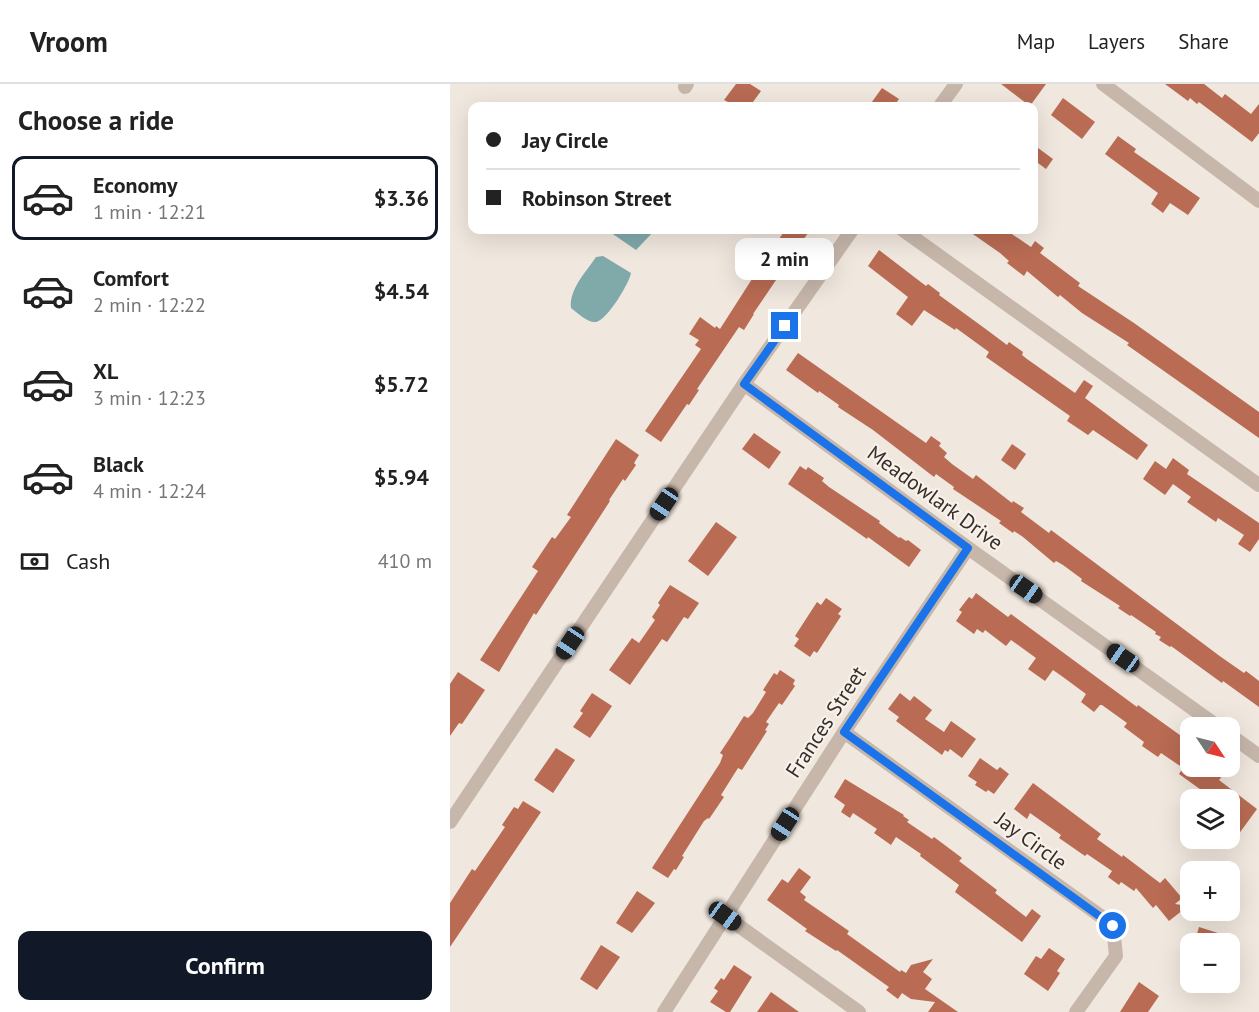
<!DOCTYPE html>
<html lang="en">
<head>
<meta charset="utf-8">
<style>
  body { margin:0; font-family:"PT Sans",sans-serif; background:#f6f6f6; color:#222; height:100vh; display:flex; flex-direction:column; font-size:22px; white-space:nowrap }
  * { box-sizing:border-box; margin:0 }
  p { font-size:20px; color:#767676 }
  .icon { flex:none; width:33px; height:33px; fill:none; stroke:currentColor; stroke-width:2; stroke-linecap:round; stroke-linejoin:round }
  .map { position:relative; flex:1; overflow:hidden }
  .sheet { display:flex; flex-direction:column; background:#fff; width:450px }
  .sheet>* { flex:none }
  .hud { position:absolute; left:18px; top:18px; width:570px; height:132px; border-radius:12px; box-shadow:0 6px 24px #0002; display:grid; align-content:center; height:132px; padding:0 18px; background:#fff }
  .needle { width:39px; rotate:125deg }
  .buttons { position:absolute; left:730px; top:633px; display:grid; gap:12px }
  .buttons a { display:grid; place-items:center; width:60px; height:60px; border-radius:12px; background:#fff; box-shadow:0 6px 24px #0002; font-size:30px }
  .end { position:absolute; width:27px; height:27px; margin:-14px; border:8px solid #1a73e8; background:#fff; box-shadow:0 0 0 3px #fff }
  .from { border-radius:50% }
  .bubble { position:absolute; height:42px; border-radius:12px; background:#fff; box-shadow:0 6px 24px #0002; font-size:20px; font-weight:700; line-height:42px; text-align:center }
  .car { position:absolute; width:18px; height:36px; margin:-18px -9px; border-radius:8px; box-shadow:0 0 4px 2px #0007; background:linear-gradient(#222 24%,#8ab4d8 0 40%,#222 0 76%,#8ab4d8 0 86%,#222 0) }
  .hud b { display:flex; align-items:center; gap:21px; height:57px; font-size:22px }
  .hud b+b { border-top:2px solid #e0e0e0 }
  .hud i { width:15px; height:15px; background:#222 }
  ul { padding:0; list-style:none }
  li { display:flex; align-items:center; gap:18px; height:84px; margin:0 12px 9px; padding:0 6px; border:3px solid transparent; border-radius:12px }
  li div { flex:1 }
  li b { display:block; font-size:22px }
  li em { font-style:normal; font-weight:700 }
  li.selected { border-color:#111827 }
  li>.icon { width:54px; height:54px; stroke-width:1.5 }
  h2 { padding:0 18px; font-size:27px; line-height:72px }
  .pay { display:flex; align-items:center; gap:15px; height:66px; padding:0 18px; font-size:22px }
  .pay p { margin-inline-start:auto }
  .action { display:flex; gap:12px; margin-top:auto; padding:12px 18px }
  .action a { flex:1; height:69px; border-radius:12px; background:#111827; color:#fff; font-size:24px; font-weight:700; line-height:69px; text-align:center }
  header { display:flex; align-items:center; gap:36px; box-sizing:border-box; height:84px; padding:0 30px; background:#fff; border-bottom:2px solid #e0e0e0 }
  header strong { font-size:28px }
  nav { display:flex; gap:33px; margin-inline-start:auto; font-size:21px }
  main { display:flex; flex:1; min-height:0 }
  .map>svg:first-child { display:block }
  .water { fill:#80a9aa }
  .building { fill:#b96b53 }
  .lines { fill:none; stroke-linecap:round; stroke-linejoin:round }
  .street { stroke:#c7b7ab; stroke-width:14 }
  .route { stroke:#1a73e8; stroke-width:8 }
  .labels { text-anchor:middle; stroke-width:4.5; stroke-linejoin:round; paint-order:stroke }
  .street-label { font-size:21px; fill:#352d2a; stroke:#f8f1ea }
</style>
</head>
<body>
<header>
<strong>Vroom</strong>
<nav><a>Map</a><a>Layers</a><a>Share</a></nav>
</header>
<main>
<section class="sheet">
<h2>Choose a ride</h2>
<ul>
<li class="selected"><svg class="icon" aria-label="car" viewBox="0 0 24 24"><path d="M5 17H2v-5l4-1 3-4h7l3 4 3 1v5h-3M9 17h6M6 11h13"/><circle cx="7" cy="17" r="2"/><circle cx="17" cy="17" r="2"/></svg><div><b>Economy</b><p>1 min · 12:21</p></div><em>$3.36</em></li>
<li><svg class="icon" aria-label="car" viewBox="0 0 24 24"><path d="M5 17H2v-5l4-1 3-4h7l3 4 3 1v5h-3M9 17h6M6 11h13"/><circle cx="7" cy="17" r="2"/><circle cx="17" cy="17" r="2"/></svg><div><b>Comfort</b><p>2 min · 12:22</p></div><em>$4.54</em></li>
<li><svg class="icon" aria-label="car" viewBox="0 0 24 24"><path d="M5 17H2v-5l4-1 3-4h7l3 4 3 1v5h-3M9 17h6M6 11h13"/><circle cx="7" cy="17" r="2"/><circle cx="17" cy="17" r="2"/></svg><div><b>XL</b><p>3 min · 12:23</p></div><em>$5.72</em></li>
<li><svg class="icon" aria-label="car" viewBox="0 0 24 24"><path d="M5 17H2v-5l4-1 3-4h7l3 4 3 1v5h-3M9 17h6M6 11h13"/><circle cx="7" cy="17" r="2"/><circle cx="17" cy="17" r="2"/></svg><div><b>Black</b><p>4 min · 12:24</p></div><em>$5.94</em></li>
</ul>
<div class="pay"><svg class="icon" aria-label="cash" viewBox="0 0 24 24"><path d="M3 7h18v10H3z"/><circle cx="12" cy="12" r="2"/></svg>Cash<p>410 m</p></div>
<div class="action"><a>Confirm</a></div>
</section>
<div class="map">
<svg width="809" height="928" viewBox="0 0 809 928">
  <rect width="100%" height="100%" fill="#f0e7de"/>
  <g class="water">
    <path d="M157,146h48l-19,20z"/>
    <path d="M153,172l28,17c-2,11 -24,47 -35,49 -9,1 -18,-9 -25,-14 -2,-19 15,-36 25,-51z"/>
  </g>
  <g class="building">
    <path d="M286,0h14l11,7 -11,15h-26l4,-4 -4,-2z"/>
    <path d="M551,0h45l-16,22z"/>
    <path d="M715,0h39l18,14 3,-4 26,20 8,-10v29l-7,9 -53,-40 -2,2 -7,-6 -2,3z"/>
    <path d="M432,4l17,11 -5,7h-25z"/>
    <path d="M613,14l32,24 -13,17 -31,-24z"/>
    <path d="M668,52l18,13 -2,3 66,46 -12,17 -18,-12 -7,10 -12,-9 7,-11 -53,-39z"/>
    <path d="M584,61l19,14 -7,10 -12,-9z"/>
    <path d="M335,146h25l-57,84h1l-10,16 -5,-3 -42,62 2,1 -10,15 -2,-1 -26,38 -16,-11 56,-82 -6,-4 4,-5 -10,-6 11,-17 15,11 1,-2 4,3 32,-50 -5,-3 9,-15 6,4z"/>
    <path d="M517,146h39l25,17 4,-6 9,7 -4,5 40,30 -2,3 56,37 125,89v26l-132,-93 2,-2 -47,-30 -22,-18 -2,2 -31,-26 -3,5 -17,-13 2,-2 -9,-8z"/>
    <path d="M429,166l47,36 2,-2 12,9 -1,2 48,35 20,15 2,-3 14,10 -1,3 5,4 48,34 9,-13 9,6 -8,12 63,47 -11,15 -44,-30 -5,5 -21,-14 3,-5 -84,-59 3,-5 -33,-24 -1,2 -31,-20 -12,16 -16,-12 12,-17 -40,-31z"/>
    <path d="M348,269l128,90 5,-7 10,7 -2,3 8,7 -3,4 8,7 21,15 3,-4 36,28 1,-2 11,7 -3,4 28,21 2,-3 170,127 23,16 2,-2 13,10v26l-36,-26 -1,2 -51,-37 -1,1 -11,-7 2,-3 -6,-3 1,-2 -25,-17 -1,1 -12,-8 2,-2 -39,-25 1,-2 -19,-14 -7,-4 -2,2 -31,-26 -9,-6 -1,2 -14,-10 2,-2 -48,-32 1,-2 -18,-13 -2,3 -61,-47 -35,-23 1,-2 -20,-14 -1,2 -32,-23z"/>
    <path d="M304,349l27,19 -12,17 -27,-20z"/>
    <path d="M166,355l23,16 -5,8 2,2 -11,16 -2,-2 -14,21 1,1 -74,114 -2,-2 -35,59 -19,-12 58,-89 -6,-4 20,-30 3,2 16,-22 -4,-2z"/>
    <path d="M562,360l14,10 -11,16 -14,-10z"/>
    <path d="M723,374l16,12 -2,4 72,49v16l-9,13 -12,-8 6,-9 -26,-17 -2,4 -29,-20 4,-5 -18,-13 -8,11 -22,-16 12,-18 11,8z"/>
    <path d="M350,382l6,4 2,-3 16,11 -2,3 7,6 51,34 -1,2 20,15 1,-1 6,4 2,-1 13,10 -12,17 -41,-30 -1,2 -79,-55z"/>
    <path d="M266,438l21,15 -29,39 -20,-15z"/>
    <path d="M220,501l29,18 -11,16 -4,-2 -17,25 -5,-3 -32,46 -21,-15 23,-32 7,5 16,-23 -3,-3 8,-12 -2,-2z"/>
    <path d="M526,509l32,24 3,-3 126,93 1,-2 53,38v23h20l12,9 -4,5 38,29 -19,26 -8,-6v-29h-15l-36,-26 4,-6 -22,-15 -3,4 -16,-11 2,-4 -20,-15 3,-4 -25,-18h-2l-6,7 -13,-10 5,-8 -23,-17 -10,-7 -8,11 -17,-12 8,-11 -25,-18 -5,6 -21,-16 -2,3 -6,-4 -3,5 -18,-13 6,-9 -3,-2 10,-13 3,2z"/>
    <path d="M376,514l16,11 -4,5 3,2 -24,37 -3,-2 -4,6 -16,-11 5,-7 -4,-3 22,-34 4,3z"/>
    <path d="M330,586l15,10 -2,4 2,2 -13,19 -3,-2 -13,19 3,2 -4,6 2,1 -25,39 -4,-2 -17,27 3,2 -15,22 -1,-1 -4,3 -22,35 2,1 -8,13 -2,-1 -6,9 -16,-10 68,-105 3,-8 -3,-2 10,-15 14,-22 4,2 5,-5 13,-21 -3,-2 11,-17 3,2z"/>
    <path d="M8,588l27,18 -23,34 -3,-1 -9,13v-52z"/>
    <path d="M142,609l20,13 -22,32 -17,-11 10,-14 -3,-2z"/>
    <path d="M450,609l10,8 4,-5 18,14 -7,9 19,13 7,-11 25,18 -14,19 -12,-9 -2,3 -3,-2 -3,5 -46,-34 3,-4 -11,-8z"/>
    <path d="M106,664l19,12 -22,33 -19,-13z"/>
    <path d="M530,674l17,12 3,-3 9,7 -15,20 -6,-4 -2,2 -11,-7 2,-3 -9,-6z"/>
    <path d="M395,695l59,36 -1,1 6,4 -2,2 25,17 2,-2 28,21 -3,3 38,29 -2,3 31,24 6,-8 9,7 -19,26 -67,-50 4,-7 -39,-29 1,-2 -25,-17 -5,8 -17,-12 3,-4 -24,-16 -3,5 -9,-6 4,-7 -11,-8z"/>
    <path d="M583,699l68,51 -4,5 25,18 1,-2 37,28 5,-5 17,20 -7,6 13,2 -19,15 -13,-16 -3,3 -17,-20 -2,3 -13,-9 -2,3 -11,-8 4,-6 -25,-17 -2,2 -26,-18 2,-3 -31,-22 -3,6 -13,-10z"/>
    <path d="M73,717l18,11 -91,135v-44l22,-34 3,2 30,-44 -3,-2 12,-18 4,2z"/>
    <path d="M349,784l12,9 -11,15 6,5 -2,3 45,31 -2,3 53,38 1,-2 5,3 5,-8 22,-6 -10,13 9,7 -7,10 33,23h-30l7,-10 -24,-3 -9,-6 -4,6 -12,-9 3,-3 -52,-37 -1,1 -31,-20 2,-2 -40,-29 15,-21 6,4z"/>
    <path d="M187,807l18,12 -23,30 -16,-10z"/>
    <path d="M749,843l19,6 -3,11h-21z"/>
    <path d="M151,861l19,12 -23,33 -17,-11z"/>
    <path d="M599,864l16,11 -8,12 3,2 -12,18 -24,-17 12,-18 5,3z"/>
    <path d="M284,881l18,12 -22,35h-4l-16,-10 8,-11 -4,-3 7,-10 3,2z"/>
    <path d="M689,898l20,14 -11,16h-28z"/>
    <path d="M321,908l28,20h-42z"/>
  </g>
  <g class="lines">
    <g class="street">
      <path d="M653,0l156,117"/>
      <path d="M235,3l2,-3"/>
      <path d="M490,22l16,-22"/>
      <path d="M453,146l356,255"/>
      <path d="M294,300l224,164 252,180"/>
      <path d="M394,648l269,193 3,31 -40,56"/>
      <path d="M780,651l29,21"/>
      <path d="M0,738l294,-438 108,-154"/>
      <path d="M275,832l134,96"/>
      <path d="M214,928l180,-280 124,-184"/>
    </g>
  </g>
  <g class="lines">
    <path class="route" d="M335,242l-41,58 224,164 -124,184 269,194"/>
  </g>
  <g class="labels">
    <g class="street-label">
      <text transform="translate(485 414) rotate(36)" y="7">Meadowlark Drive</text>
      <text transform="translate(376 638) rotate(-57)" y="7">Frances Street</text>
      <text transform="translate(581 757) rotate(36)" y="7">Jay Circle</text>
    </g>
  </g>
</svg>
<div class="buttons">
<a><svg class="needle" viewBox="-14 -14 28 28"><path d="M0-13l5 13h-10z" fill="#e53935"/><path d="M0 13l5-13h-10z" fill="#767676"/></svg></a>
<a><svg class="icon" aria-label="layers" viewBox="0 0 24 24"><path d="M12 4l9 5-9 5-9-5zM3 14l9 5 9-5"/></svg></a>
<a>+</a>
<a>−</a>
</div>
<i class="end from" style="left:663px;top:842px"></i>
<i class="end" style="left:335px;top:242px"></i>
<div class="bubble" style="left:285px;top:154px;width:99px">2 min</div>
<i class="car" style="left:214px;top:420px;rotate:214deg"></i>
<i class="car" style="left:576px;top:505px;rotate:125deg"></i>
<i class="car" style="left:120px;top:559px;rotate:214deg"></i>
<i class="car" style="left:673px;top:574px;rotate:305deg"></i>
<i class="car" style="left:335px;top:740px;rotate:213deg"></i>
<i class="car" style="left:275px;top:832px;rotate:126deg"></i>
<div class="hud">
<b><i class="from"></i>Jay Circle</b>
<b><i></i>Robinson Street</b>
</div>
</div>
</main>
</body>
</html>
